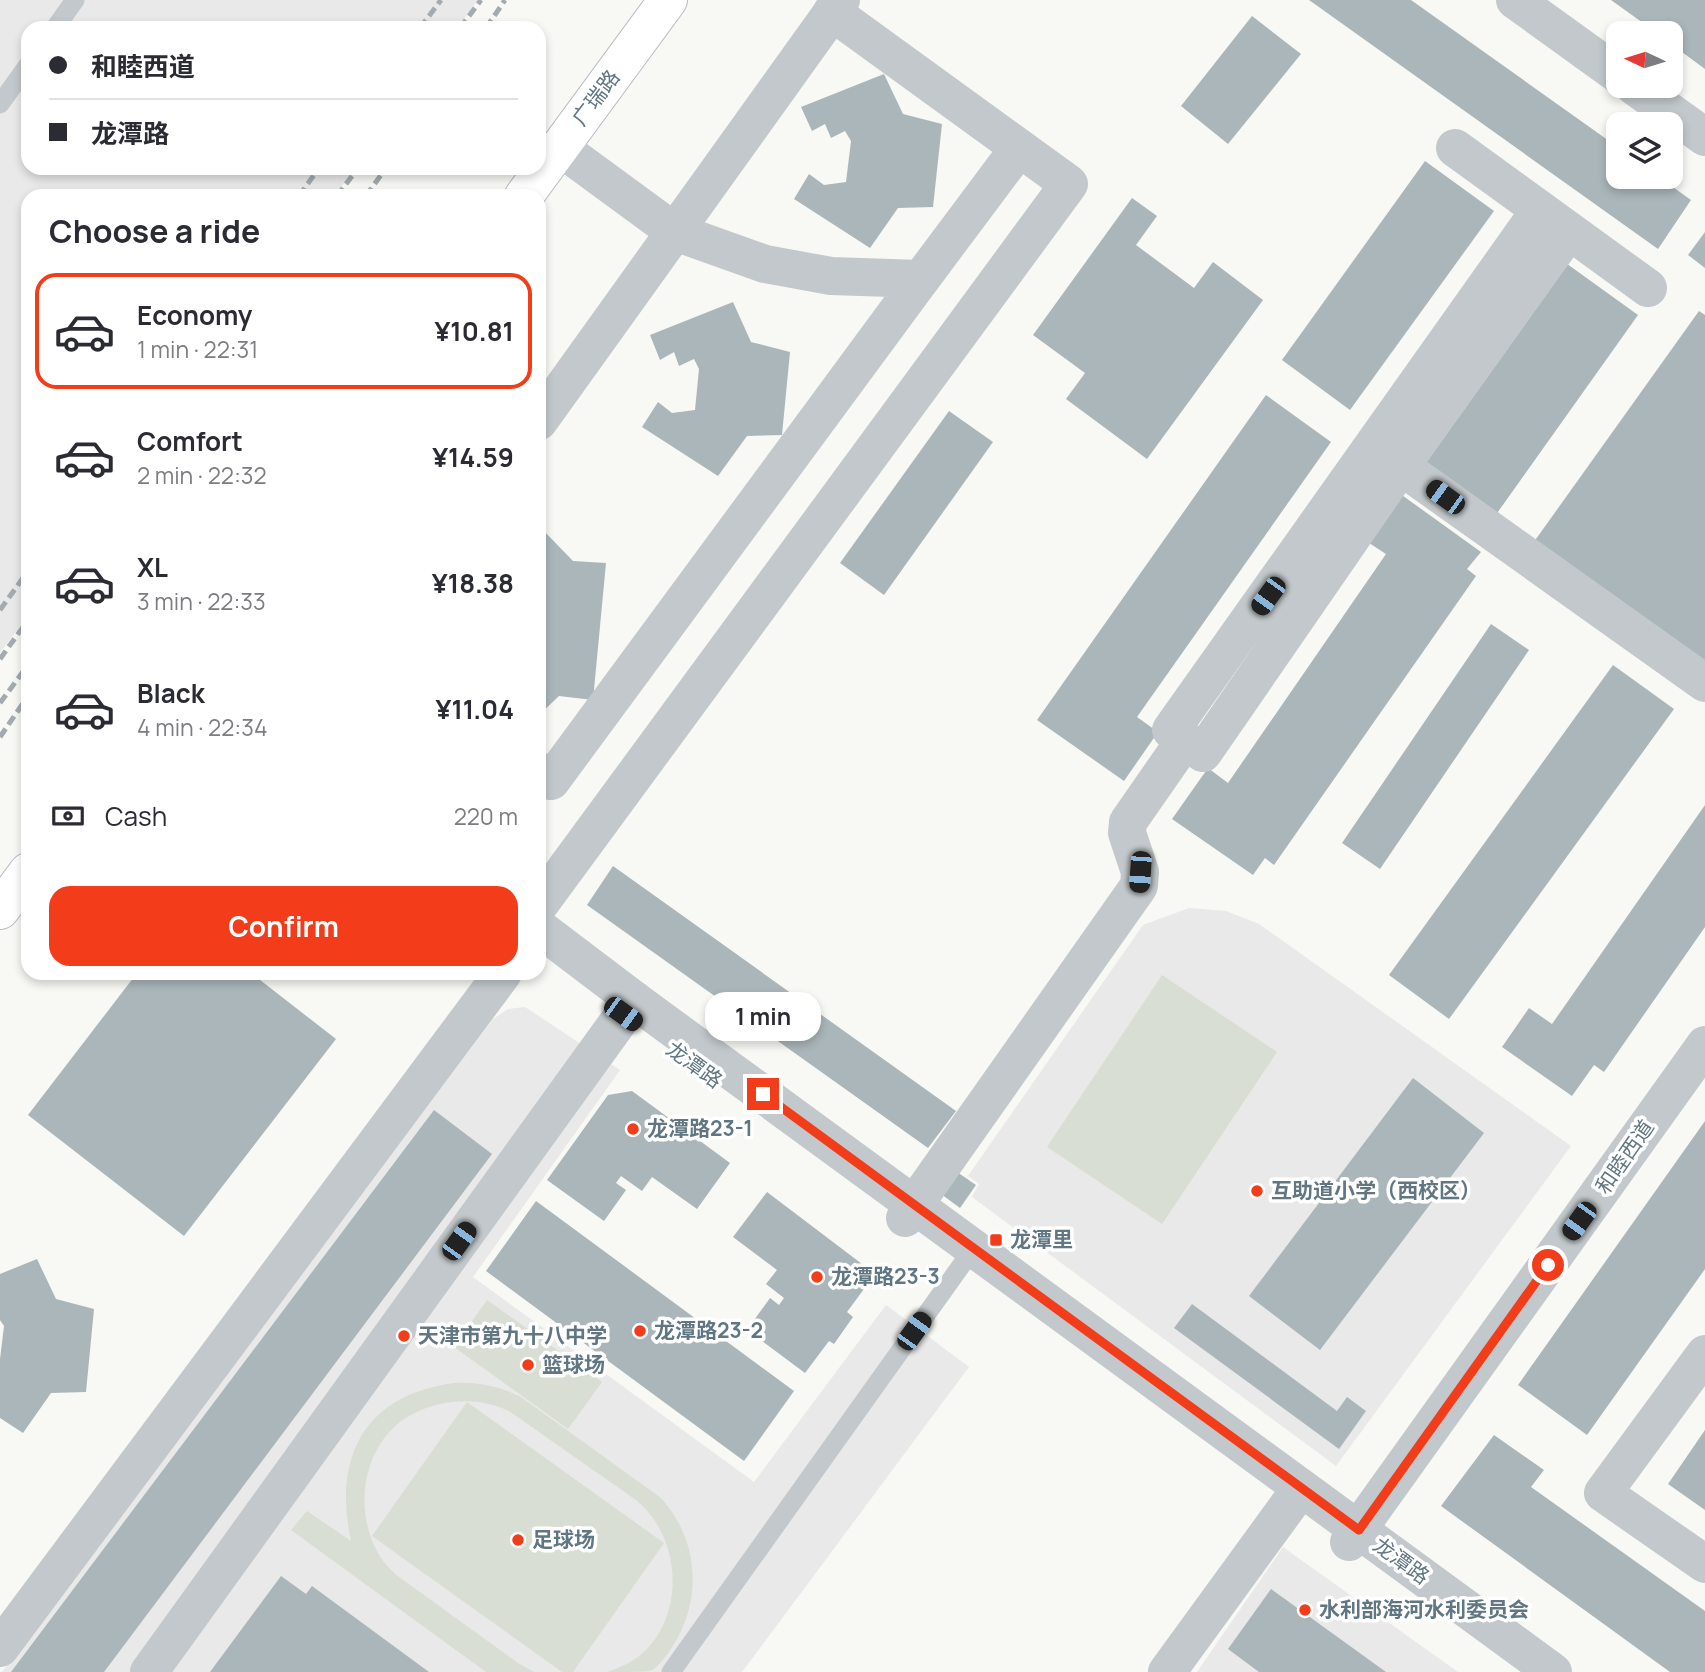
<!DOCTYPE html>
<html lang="en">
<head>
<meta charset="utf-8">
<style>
  body { margin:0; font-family:Manrope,"Noto Sans SC",sans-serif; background:#f2f2f3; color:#2b2b33; height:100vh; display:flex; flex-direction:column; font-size:26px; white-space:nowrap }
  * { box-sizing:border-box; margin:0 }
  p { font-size:23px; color:#7c7c81 }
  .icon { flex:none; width:38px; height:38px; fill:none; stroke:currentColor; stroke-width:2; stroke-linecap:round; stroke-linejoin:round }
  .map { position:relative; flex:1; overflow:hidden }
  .details { position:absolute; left:21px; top:189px; width:525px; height:791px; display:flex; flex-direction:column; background:#fff; border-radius:21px; box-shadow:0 4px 10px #0003 }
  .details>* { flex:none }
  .top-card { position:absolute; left:21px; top:21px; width:525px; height:154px; border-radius:21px; box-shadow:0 4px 10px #0003; display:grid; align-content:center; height:154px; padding:0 28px; background:#fff }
  .needle { width:46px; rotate:274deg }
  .fabs { position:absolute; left:1606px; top:21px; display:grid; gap:14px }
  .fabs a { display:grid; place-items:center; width:77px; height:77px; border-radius:14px; background:#fff; box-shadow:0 4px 10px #0003; font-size:35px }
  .end { position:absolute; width:32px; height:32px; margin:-16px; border:9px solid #f23c1a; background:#fff; box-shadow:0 0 0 4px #fff }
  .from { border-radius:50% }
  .bubble { position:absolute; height:49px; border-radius:21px; background:#fff; box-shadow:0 4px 10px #0003; font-size:23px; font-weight:700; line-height:49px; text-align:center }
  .car { position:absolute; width:21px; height:42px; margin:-21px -10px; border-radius:9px; box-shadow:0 0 5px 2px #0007; background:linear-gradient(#222 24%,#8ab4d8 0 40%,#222 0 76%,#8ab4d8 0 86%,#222 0) }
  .top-card b { display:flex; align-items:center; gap:24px; height:66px; font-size:26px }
  .top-card b+b { border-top:2px solid #e1e1e2 }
  .top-card i { width:18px; height:18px; background:#2b2b33 }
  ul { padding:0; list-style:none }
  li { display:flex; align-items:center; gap:21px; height:116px; margin:0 14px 10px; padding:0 14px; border:4px solid transparent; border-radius:21px }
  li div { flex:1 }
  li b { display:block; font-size:26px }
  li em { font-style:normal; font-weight:700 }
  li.current { border-color:#f23c1a }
  li>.icon { width:63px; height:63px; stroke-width:1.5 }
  h2 { padding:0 28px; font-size:32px; line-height:84px }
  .pay { display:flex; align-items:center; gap:18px; height:77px; padding:0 28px; font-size:26px }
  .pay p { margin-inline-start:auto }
  .action { display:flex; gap:14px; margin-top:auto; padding:14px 28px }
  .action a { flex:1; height:80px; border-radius:21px; background:#f23c1a; color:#fff; font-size:28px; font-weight:700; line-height:80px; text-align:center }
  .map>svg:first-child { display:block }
  .built { fill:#e8e9e8 }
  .pitch { fill:#d8ded3 }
  .building { fill:#abb6ba }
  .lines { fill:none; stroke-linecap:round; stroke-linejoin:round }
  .secondary-casing { stroke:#b4bcc0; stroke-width:40 }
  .service { stroke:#c2c8cb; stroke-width:19 }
  .minor { stroke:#c2c8cb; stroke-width:38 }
  .tertiary { stroke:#c2c8cb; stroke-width:38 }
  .secondary { stroke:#fff; stroke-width:38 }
  .rail { stroke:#a3abb0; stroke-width:5; stroke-dasharray:10 5; stroke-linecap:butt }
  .route { stroke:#f23c1a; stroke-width:9 }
  .poi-dot { fill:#f23c1a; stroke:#fff; stroke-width:2.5 }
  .labels { text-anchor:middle; stroke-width:7; stroke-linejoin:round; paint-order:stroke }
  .street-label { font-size:21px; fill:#607682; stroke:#fff }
  .poi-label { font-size:21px; font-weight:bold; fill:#607682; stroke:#fff; text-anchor:start }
</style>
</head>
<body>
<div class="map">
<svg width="1705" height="1672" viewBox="0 0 1705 1672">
  <rect width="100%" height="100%" fill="#f8f8f4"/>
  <g class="built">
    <path d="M0,0h478l-21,28h-429v140h327l-21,28h-306v419l-28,38z"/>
    <path d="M1189,908l37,3 33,13 312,222 -235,320 -364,-269 7,-13 -11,-8 175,-251z"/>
    <path d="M525,1007l95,63 -147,207 281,205 132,-177 83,62 -227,305h-740l491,-653 15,-10z"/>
    <path d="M1283,1547l175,125h-261z"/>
  </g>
  <g class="pitch">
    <path d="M1162,975l115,77 -115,172 -115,-77z"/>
    <path d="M487,1300l115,82 -34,47 -114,-82z"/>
    <path d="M454,1383c23,-1 46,3 67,14l140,101c38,42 42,102 11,149 -5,8 -13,20 -22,24 -8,1 -32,1 -42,1 13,-5 27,-11 37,-21 41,-40 35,-116 -9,-151l-127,-89c-39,-19 -95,-10 -123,25 -26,31 -28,82 -8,117 4,8 11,14 17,21l123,89 16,9h-48l-195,-142 16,-19 44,30c-18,-84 13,-146 103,-158z"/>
    <path d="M467,1402l197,141 -91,129h-11l-190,-136z"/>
  </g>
  <g class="building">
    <path d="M1309,0h102l208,148v29h40l32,23 -33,49z"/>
    <path d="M1611,0h94v69l-34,-25v-11h-14z"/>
    <path d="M1252,16l49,38 -73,90 -47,-38z"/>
    <path d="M884,74l19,40 39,10 -9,83 -35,1 -28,40 -76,-49 15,-25 15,11 22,-3 5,-41 -6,-10 -14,7 -6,-14 -13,7 -11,-24z"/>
    <path d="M1425,161l69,50 -144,199 -68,-50z"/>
    <path d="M1132,198l25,18 -21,29 58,43 19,-26 50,38 -116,159 -81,-60 19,-26 -52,-38z"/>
    <path d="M1705,232v36l-17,-13z"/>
    <path d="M1563,261l75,54 -143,201 -74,-55z"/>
    <path d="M733,302l18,40 39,10 -8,83 -35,1 -29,40 -76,-49 16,-25 14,11 23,-3 4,-41 -5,-10 -15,7 -5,-14 -14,8 -10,-25z"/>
    <path d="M1699,311l6,4v357l-174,-126z"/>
    <path d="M1266,395l65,47 -194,275 21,15 -34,49 -87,-61z"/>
    <path d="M949,411l44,31 -109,153 -44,-32z"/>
    <path d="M1399,493l82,59 -14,17 9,7 -202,289 -9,-7 -12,17 -81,-56 36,-51 20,15 158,-229 -20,-13z"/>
    <path d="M542,529l31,32 33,2 -13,137 -34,-4 -20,19v-184z"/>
    <path d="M1491,624l38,26 -149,219 -38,-26z"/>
    <path d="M1613,665l61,44 -225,310 -60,-44z"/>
    <path d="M1705,805v122l-101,145 -10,-7 -22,31 -70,-49 27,-39 23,16z"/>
    <path d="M613,866l343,245 -28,37 -341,-243z"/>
    <path d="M137,973h114l85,66 -152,197 -156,-121z"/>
    <path d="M1413,1078l71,55 -164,217 -71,-54z"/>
    <path d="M632,1091l98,72 -33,46 -45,-32 -10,14 -21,-15 -5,7 10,7 -22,31 -57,-41 61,-85z"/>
    <path d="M434,1110l58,44 -388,518h-93z"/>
    <path d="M1705,1121v148l-118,166 -69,-50z"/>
    <path d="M957,1172l19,13 -16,23 -19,-14z"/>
    <path d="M767,1192l95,72 2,25 -17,23 6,5 -19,27 -5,-3 -24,32 -58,-43 23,-32 9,7 5,-7 -18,-14 11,-14 -44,-33z"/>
    <path d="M536,1201l258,190 -50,70 -258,-190z"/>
    <path d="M37,1259l19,40 38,10 -8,83 -35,1 -28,40 -23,-15v-59l4,-33 -4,-6v-46z"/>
    <path d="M1192,1304l145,107 10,-14 19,14 -27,38 -165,-121z"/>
    <path d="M1705,1430v80l-37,-26z"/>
    <path d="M1494,1435l50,35 -13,17 174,124v61h-35l-229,-166z"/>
    <path d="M281,1576l25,18 6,-8 117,86h-219z"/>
    <path d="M1271,1589l115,83h-127l-31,-23z"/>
  </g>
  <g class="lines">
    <g class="secondary-casing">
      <g id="secondary">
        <path d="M524,196l144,-196"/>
        <path d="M0,910l28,-38"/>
      </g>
    </g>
    <g class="service">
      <path d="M55,28l20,-28"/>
      <path d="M0,104l28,-39"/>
      <path d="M671,1672l292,-409 12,-15"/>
    </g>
    <g class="minor">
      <path d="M1515,0l104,75"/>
      <path d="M1634,86l71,51"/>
      <path d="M1455,148l193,140"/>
      <path d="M921,279l98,-131"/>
      <path d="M539,421l302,-421"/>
      <path d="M1382,453l323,230"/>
      <path d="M1185,740l18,13 198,-287 168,-235"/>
      <path d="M539,771l12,10 370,-502 -90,-3 -66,-12 -90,-32 -116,-85"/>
      <path d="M539,905l530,-721 -237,-172"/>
      <path d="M905,1218l234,-332 1,-14 -13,-39 1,-11 57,-82 -14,-10 369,-520"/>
      <path d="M1705,1354l-102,139 102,71"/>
      <path d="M0,1648l503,-675"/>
      <path d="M149,1672l485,-672"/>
      <path d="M1167,1672l134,-184"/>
    </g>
    <g class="tertiary">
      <path d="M539,928l95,72 919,672"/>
      <path d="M1349,1542l356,-497"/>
    </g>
    <use href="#secondary" class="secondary"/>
    <g class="rail">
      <path d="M420,28l21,-28"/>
      <path d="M460,28l21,-28"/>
      <path d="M486,28l19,-28"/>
      <path d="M299,196l20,-28"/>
      <path d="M337,196l21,-28"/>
      <path d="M366,196l20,-28"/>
      <path d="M0,610l28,-39"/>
      <path d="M0,659l28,-39"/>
      <path d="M0,703l28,-38"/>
      <path d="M0,737l28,-41"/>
    </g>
  </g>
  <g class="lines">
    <path class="route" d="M763,1094l596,436 189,-265"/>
  </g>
  <g class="poi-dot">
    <circle cx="633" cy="1129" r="7"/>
    <circle cx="1257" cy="1191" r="7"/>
    <rect x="989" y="1233" width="14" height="14" rx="3.5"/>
    <circle cx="817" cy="1277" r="7"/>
    <circle cx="640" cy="1331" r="7"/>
    <circle cx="404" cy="1336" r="7"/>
    <circle cx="528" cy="1365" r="7"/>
    <circle cx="518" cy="1540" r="7"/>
    <circle cx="1305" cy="1610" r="7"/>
  </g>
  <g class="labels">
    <g class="street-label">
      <text transform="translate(596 98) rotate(-53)" y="7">广瑞路</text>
      <text transform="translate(694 1065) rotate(36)" y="7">龙潭路</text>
      <text transform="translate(1625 1157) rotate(-55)" y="7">和睦西道</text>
      <text transform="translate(1401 1561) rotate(36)" y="7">龙潭路</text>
    </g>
    <g class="poi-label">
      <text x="647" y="1136">龙潭路23-1</text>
      <text x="1271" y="1198">互助道小学（西校区）</text>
      <text x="1010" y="1247">龙潭里</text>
      <text x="831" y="1284">龙潭路23-3</text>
      <text x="654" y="1338">龙潭路23-2</text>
      <text x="418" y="1343">天津市第九十八中学</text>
      <text x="542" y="1372">篮球场</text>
      <text x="532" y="1547">足球场</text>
      <text x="1319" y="1617">水利部海河水利委员会</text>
    </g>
  </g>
</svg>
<div class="fabs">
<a><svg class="needle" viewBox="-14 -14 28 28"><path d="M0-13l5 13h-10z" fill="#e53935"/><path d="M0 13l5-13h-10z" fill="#7c7c81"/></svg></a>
<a><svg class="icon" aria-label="layers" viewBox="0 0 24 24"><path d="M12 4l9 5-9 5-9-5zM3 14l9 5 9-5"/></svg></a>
</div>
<i class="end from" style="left:1548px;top:1265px"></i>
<i class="end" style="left:763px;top:1094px"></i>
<div class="bubble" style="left:705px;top:992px;width:116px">1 min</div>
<i class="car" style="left:1445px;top:497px;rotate:306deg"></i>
<i class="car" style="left:1268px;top:596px;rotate:216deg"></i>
<i class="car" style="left:1140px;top:872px;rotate:184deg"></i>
<i class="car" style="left:623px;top:1014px;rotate:126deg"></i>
<i class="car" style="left:1579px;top:1221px;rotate:216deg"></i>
<i class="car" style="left:459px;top:1241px;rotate:36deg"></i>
<i class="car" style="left:914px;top:1331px;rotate:36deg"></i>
<div class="top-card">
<b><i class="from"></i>和睦西道</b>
<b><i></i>龙潭路</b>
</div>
<section class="details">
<h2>Choose a ride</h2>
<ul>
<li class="current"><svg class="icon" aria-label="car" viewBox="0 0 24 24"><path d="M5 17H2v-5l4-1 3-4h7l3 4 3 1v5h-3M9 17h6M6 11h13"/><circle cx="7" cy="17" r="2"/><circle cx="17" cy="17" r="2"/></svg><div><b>Economy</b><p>1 min · 22:31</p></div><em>¥10.81</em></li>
<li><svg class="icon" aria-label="car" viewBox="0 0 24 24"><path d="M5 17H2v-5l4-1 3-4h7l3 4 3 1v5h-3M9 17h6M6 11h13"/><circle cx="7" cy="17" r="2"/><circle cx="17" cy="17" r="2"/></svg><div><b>Comfort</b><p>2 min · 22:32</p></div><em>¥14.59</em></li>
<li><svg class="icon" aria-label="car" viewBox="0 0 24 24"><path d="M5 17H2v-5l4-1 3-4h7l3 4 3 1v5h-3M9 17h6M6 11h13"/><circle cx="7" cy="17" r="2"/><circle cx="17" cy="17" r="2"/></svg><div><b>XL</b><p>3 min · 22:33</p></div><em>¥18.38</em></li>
<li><svg class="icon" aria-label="car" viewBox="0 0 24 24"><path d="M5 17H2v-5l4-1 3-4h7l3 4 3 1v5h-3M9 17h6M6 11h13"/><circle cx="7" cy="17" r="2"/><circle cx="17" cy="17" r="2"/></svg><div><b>Black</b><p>4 min · 22:34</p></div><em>¥11.04</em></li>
</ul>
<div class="pay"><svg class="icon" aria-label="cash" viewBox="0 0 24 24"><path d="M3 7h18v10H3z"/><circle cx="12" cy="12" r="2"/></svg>Cash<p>220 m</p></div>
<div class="action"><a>Confirm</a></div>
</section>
</div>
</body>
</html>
